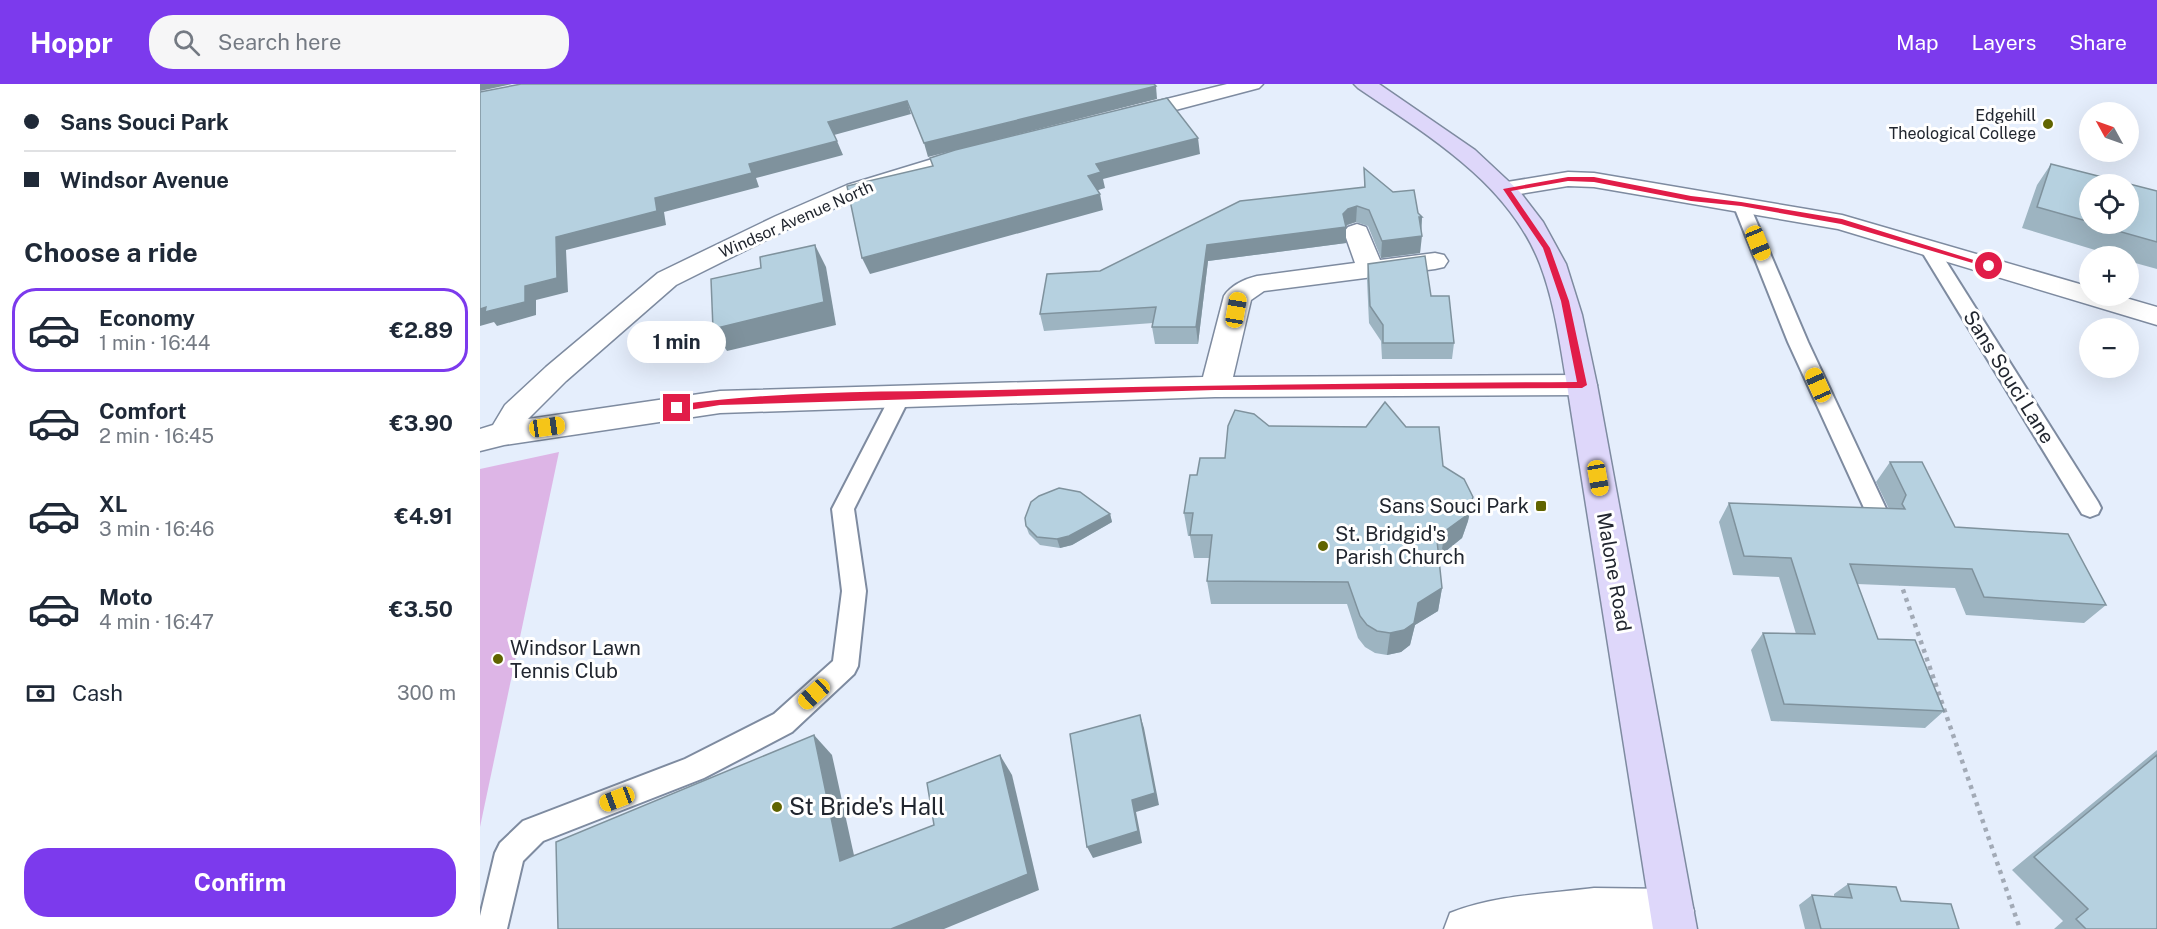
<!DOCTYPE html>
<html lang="en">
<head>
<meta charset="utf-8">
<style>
  body { margin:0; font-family:"Public Sans",sans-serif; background:#f6f6f7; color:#1f2937; height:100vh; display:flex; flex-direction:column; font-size:22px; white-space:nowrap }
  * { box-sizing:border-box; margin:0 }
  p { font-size:20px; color:#747a83 }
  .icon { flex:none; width:33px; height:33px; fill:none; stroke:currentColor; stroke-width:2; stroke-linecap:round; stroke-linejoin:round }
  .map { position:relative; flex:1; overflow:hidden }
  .panel { display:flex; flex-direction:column; background:#fff; width:480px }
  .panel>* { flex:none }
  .banner { display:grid; align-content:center; height:132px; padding:0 24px; background:#fff }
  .needle { width:39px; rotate:310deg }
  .tools { position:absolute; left:1599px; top:18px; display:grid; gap:12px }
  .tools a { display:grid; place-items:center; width:60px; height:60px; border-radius:50%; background:#fff; box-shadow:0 6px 24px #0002; font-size:30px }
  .end { position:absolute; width:27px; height:27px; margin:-14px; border:8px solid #e11d48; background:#fff; box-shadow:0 0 0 3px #fff }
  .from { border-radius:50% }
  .bubble { position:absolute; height:42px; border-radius:21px; background:#fff; box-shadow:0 6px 24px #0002; font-size:20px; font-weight:700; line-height:42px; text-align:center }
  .car { position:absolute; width:18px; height:36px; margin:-18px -9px; border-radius:8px; box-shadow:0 0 4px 2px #0007; background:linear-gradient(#f5c518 24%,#345 0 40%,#f5c518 0 76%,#345 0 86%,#f5c518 0) }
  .banner b { display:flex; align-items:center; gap:21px; height:57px; font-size:22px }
  .banner b+b { border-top:2px solid #e0e1e3 }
  .banner i { width:15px; height:15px; background:#1f2937 }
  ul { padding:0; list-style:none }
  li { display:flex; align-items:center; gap:18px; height:84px; margin:0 12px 9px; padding:0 12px; border:3px solid transparent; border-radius:24px }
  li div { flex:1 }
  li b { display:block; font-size:22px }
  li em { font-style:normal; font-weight:700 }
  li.on { border-color:#7c3aed }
  li>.icon { width:54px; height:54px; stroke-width:1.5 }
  h2 { padding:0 24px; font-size:27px; line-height:72px }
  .pay { display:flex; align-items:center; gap:15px; height:66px; padding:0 24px; font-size:22px }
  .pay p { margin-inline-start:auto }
  .cta { display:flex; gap:12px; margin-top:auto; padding:12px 24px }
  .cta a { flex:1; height:69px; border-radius:24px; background:#7c3aed; color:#fff; font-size:24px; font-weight:700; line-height:69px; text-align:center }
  header { display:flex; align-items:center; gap:36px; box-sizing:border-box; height:84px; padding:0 30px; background:#7c3aed; color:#fff }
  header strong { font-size:28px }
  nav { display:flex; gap:33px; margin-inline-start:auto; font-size:21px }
  .search { width:420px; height:54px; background:#f6f6f7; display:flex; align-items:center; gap:15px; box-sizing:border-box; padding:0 21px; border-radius:24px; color:#747a83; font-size:22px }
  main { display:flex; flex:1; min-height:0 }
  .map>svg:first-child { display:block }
  .green { fill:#ddb5e6 }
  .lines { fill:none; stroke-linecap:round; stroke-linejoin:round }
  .lane-casing { stroke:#7e8ba0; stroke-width:4 }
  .street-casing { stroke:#7e8ba0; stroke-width:3 }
  .secondary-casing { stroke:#7e8ba0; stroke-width:3 }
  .path { stroke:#a2aab6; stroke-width:4.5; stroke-dasharray:4 5; stroke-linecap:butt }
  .lane { fill:#fff; fill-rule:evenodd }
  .street { fill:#fff; fill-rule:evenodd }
  .secondary { fill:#ded7fa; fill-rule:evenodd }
  .wall { fill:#9db4c1; fill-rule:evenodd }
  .shaded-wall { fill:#7f929d }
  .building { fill:#b6d1e0; stroke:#7f929d; stroke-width:1.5 }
  .route { fill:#e11d48 }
  .poi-dot { fill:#606400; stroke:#fff; stroke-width:2 }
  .labels { text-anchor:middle; stroke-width:6; stroke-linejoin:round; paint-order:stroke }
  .far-poi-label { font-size:16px; fill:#21262f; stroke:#fff; text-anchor:end }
  .far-street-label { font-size:16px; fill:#21262f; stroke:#fff }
  .street-label { font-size:20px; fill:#21262f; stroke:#fff }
  .poi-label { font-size:20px; fill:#21262f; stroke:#fff; text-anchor:start }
  .near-poi-label { font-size:24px; fill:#21262f; stroke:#fff; text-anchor:start }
</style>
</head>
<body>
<header>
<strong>Hoppr</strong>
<div class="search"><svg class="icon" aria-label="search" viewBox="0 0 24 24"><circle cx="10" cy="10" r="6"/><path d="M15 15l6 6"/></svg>Search here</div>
<nav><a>Map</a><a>Layers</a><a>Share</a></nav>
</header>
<main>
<section class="panel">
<div class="banner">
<b><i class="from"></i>Sans Souci Park</b>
<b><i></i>Windsor Avenue</b>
</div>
<h2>Choose a ride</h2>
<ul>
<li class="on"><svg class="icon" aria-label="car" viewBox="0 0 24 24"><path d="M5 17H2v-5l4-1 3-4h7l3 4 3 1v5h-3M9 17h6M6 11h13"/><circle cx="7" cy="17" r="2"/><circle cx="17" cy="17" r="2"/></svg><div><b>Economy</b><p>1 min · 16:44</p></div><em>€2.89</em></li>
<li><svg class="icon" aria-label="car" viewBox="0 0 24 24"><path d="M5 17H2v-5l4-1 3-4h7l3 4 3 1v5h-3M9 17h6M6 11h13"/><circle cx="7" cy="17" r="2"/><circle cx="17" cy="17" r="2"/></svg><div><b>Comfort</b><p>2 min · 16:45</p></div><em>€3.90</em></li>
<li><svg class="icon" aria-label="car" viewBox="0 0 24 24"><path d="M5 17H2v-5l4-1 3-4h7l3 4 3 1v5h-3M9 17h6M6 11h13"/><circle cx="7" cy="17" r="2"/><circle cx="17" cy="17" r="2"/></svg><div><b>XL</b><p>3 min · 16:46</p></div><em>€4.91</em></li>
<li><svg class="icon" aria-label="car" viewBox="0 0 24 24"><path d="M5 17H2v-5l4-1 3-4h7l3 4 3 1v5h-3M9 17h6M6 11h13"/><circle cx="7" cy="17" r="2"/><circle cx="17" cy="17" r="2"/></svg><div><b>Moto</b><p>4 min · 16:47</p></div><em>€3.50</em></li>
</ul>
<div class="pay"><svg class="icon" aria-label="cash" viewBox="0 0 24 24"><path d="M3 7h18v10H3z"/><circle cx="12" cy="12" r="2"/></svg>Cash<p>300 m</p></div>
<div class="cta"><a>Confirm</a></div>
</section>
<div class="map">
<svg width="1677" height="845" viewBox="0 0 1677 845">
  <rect width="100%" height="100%" fill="#e5eefc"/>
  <path class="green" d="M79,368l-79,375v-358z"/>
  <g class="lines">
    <g class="lane-casing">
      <g id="lane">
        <path d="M1261,115l8,5 59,138 81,173 -3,6 -8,3 -8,-3 -82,-179 -55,-138z"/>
        <path d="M1448,158l6,1 3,4 161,255 3,6 -3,6 -8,3 -8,-3 -163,-267 3,-4z"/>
        <path d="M421,304l7,2 3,5 -57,114 12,82 -8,75 -4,8 -62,58 -88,46 -161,63 -20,20 -16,68h-27v-13l15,-63 5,-10 23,-22 162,-62 89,-45 59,-53 9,-70 -10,-82 59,-114 3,-5z"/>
      </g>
    </g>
    <g class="street-casing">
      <g id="street">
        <path d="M747,0h36l-4,4 -129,34 -8,-2 -3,-5 3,-5z"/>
        <path d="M495,62l8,2 3,5 -3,5 -118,37 -71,31 -118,59 -110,96 -38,38 192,-28 483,-14 21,-81c7,-11 21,-17 33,-20l98,-13 -11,-31 4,-5 9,-3 9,3 14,33 55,-7 9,2 4,6 -4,6 -9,2 -171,22 -13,9 -18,77 349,-2 10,3 5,7 -5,7 -10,3 -367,2 -495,16 -216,32 -24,6v-22l13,-4 12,-20 41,-38 112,-94 118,-57 71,-31z"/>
        <path d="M1088,88l26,1 248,42 248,72v9h29l38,11v18l-319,-96 -244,-42 -26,-1 -61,10 -8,-2 -4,-5 4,-5 8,-2z"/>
        <path d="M1114,804l78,1 16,6 6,16 -6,16 -6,2h-238l6,-16c45,-18 96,-19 144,-25z"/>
      </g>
    </g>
    <g class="secondary-casing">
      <path id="secondary" d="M874,0h25l96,66 45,42 23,30 23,42 16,51 15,70 100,544h-44l-86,-544c-7,-40 -12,-82 -27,-121 -32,-82 -113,-129 -182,-176z"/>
    </g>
    <path class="path" d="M1420,497l120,348"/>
    <use href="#lane" class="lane"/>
    <use href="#street" class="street"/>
    <use href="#secondary" class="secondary"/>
  </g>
  <g class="wall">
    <path d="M1571,80l106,27v78l-29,-8v-5h-13l-93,-28 15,-43zM1610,100l38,40h-38z"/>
    <path d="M884,84l58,49 -2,36 -39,5 -13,-32 -12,-4 -9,3 -1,1v17l-138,18 -10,83h-43l-3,-17 1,-4 -109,8 -4,-17 60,-43 264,-84z"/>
    <path d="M888,180l63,32 23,47 -2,16h-70l-1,-18 -12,-18 -2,-43z"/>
    <path d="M789,342l137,1 67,70 -5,24 -6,17 -21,17h-3l4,33 -4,23 -23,14 -5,20 -9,7 -14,3 -12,-2 -10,-6 -7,-9 -11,-34h-136l-4,-23 3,-23h-16l-4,-22h-2l-4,-23 13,-38 28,-17z"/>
    <path d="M1410,378l65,65 151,78 -22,18 -118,-8 -11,-27 -98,-4 21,55 66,72 -19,17 -154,-7 -20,-71 12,-17 33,1 -17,-57 -46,-2 -14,-53 10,-19 160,6 -13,-27z"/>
    <path d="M630,430l2,8 -40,23 -12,3 -20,-3 -11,-11 -3,-8z"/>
    <path d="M1677,666v179h-103l9,-8 -51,-51z"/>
    <path d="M1368,800l53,17 58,28h-154l-6,-24 13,-10 22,2v-3z"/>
  </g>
  <g class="shaded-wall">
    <path d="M0,0h32l-32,7z"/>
    <path d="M676,2l1,13 -229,58 -4,-14z"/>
    <path d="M427,17l4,13 -77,21 -6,-13z"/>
    <path d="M718,54l2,16 -97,25 2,9 -13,4 -4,-16 8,-12z"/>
    <path d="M357,57l6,14 -87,23 3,9 -95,25 2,13 -100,25 2,42 -32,8v15l-39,11 -3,-4 -14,4v-17l45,-23 31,-49 99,-39 94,-34z"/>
    <path d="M620,110l3,16 -233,64 -8,-16z"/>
    <path d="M877,122l-1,16 -9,3 -1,2v16l-138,18 -10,83 -2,-17 11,-82z"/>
    <path d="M939,133h3l-1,16z"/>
    <path d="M942,152l-2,17 -39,5 1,-17z"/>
    <path d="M335,161l11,22 10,58 -109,26 -14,-22z"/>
    <path d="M993,413l-5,24 -6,17 -21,17 4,-24z"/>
    <path d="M630,430l2,8 -40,23 -12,3 -3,-9z"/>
    <path d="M962,504l-4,23 -23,14 -5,20 -9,7 -14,3 3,-22 28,-30z"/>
    <path d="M660,631l4,13 15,77 -23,7 6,31 -49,15 -6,-11 45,-47z"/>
    <path d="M334,651l18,20 27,123 -19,-17z"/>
    <path d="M520,671l12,20 27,115 -95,39h-53z"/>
  </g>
  <g class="building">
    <path d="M41,0h633l2,2 -232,57 -17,-42 -79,21 9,19 -88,23 3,9 -97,25 2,13 -101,26 1,41 -32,8v16l-40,10 1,-5 -6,2v-217z"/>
    <path d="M687,14l31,40 -102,26 5,8 -13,4 12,18 -238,64 -15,-72 86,-20 -3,-8 25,-8z"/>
    <path d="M1571,80l106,27v51l-64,-18h35v-40h-38v38l-53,-15z"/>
    <path d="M884,84l29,24 21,-2 4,23 4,4h-3l3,19 -40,5 -13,-31 -12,-4 -9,3 -5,5 3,13 -139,18 -11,82h-44l4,-20 -116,7 7,-40 53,-3 140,-70 125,-14z"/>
    <path d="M335,161l9,57 -111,27 -2,-50 50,-11 -1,-11z"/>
    <path d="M945,172l6,40h18l5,47h-71v-18l-13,-19 -2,-42z"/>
    <path d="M905,318l21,25h33l4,39 21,13 9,18 -6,18 -22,16h-9l6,57 -24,15 -4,20 -10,7 -14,3 -13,-2 -10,-6 -7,-9 -12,-34 -141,-1 5,-46h-22l3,-22h-9l6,-38h7l3,-17h25l3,-32 7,-16 19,4 15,12 97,1z"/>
    <path d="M1410,378h32l33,65 113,7 38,71 -122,-8 -12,-28 -122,-5 28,75 37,1 29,71 -160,-7 -21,-71 52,1 -24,-76 -47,-2 -15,-53 176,6 -3,-5 4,-9z"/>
    <path d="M579,404l21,4 30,22 -41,22 -12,3 -20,-2 -11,-11 -1,-8 6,-16 8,-6z"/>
    <path d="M660,631l15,78 -23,7 6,31 -51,16 -17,-113z"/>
    <path d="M334,651l26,126 94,-36 -7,-42 73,-28 28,119 -137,55h-333l-2,-87z"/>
    <path d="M1677,671v174h-71l-10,-10 12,-10 -54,-52z"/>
    <path d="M1368,800l48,3 5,14 50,3 8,25h-138l-9,-34 40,3z"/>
  </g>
  <path class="route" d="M1088,93h26l97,19 50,6 101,17 151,47 -7,1 -145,-43 -100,-18 -50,-5 -97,-19 -26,-1 -57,10 39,57 19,53 18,84 -5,3 -367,2 -495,15 -43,7 -4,-4 4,-3c104,-15 216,-13 321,-15 193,-5 386,-7 579,-8l-16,-81 -18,-53 -40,-59z"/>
  <g class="poi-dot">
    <circle cx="1568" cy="40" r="6"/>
    <rect x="1055" y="416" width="12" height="12" rx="3"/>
    <circle cx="843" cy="462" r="6"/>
    <circle cx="18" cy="575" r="6"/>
    <circle cx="297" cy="723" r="6"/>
  </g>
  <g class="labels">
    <g class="far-poi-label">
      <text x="1556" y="37">Edgehill<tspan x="1556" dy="18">Theological College</tspan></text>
    </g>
    <g class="far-street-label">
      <text transform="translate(316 135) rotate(-24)" y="6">Windsor Avenue North</text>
    </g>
    <g class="street-label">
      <text transform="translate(1529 293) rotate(58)" y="7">Sans Souci Lane</text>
      <text transform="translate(1134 488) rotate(80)" y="7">Malone Road</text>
    </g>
    <g class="poi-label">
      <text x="1049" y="429" text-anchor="end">Sans Souci Park</text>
      <text x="855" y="457">St. Bridgid's<tspan x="855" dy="23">Parish Church</tspan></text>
      <text x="30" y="571">Windsor Lawn<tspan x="30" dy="23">Tennis Club</tspan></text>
    </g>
    <g class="near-poi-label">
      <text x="309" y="731">St Bride's Hall</text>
    </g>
  </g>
</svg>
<div class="tools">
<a><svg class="needle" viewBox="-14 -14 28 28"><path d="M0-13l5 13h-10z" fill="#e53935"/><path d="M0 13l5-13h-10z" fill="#747a83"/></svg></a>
<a><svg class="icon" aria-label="locate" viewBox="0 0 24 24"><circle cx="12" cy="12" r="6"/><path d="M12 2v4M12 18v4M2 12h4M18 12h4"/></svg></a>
<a>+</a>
<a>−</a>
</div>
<i class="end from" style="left:1509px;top:182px"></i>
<i class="end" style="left:197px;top:324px"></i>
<div class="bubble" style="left:147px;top:237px;width:99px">1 min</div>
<i class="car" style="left:1278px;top:159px;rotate:158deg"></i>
<i class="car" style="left:756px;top:226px;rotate:10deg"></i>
<i class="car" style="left:1338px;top:301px;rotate:336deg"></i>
<i class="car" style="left:67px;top:343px;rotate:82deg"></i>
<i class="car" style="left:1118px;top:394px;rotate:170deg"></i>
<i class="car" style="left:334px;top:610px;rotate:228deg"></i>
<i class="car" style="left:137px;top:715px;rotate:249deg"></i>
</div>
</main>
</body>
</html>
